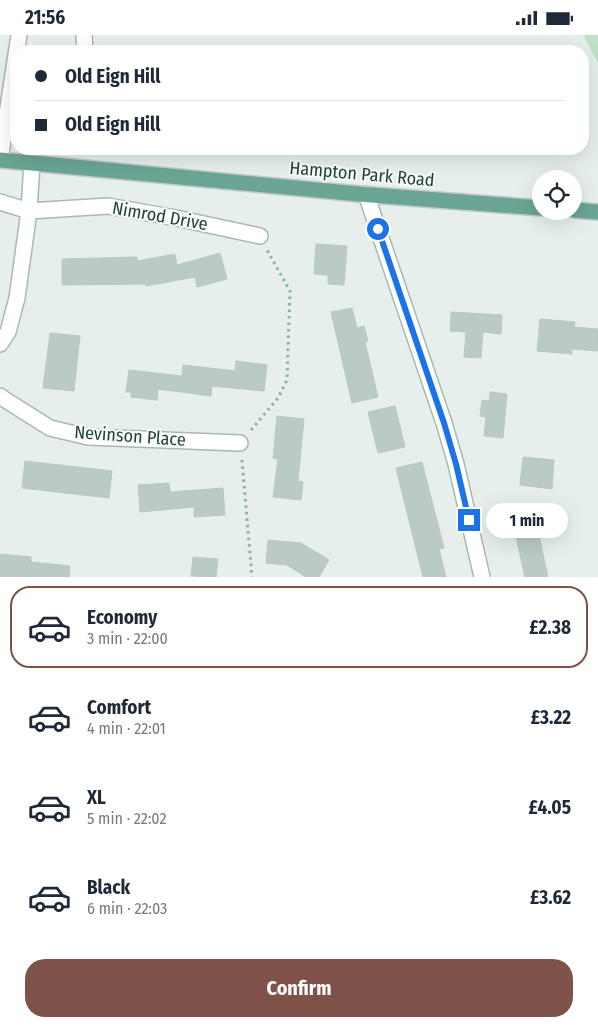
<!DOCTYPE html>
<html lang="en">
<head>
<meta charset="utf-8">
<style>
  body { margin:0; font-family:"Fira Sans Condensed",sans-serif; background:#f6f6f7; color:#1f2937; height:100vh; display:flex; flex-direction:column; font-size:19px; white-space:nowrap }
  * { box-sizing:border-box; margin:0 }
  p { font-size:16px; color:#747a83 }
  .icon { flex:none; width:28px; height:28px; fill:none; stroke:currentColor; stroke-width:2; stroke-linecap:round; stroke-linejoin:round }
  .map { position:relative; height:542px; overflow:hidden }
  .panel { display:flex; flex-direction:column; background:#fff; flex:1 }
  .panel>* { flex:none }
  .banner { position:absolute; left:10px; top:10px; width:579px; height:110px; border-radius:20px; box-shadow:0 5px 20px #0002; display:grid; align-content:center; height:110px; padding:0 25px; background:#fff }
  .fabs { position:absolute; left:532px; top:135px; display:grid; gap:10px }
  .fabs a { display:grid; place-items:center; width:50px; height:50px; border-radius:50%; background:#fff; box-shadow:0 5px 20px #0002; font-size:25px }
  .end { position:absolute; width:22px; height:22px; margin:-11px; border:6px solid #1a73e8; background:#fff; box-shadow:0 0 0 2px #fff }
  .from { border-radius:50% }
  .bubble { position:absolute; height:35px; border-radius:18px; background:#fff; box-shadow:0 5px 20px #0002; font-size:16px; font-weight:700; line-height:35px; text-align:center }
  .banner b { display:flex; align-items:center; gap:18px; height:48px; font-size:19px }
  .banner b+b { border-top:1px solid #e0e1e3 }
  .banner i { width:12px; height:12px; background:#1f2937 }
  ul { padding:9px 0 0; list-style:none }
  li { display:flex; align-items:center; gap:15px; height:82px; margin:0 10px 8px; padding:0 15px; border:2px solid transparent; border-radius:20px }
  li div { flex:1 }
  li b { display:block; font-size:19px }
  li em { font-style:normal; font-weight:700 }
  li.on { border-color:#7f5249 }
  li>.icon { width:45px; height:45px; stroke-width:1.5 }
  .cta { display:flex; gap:10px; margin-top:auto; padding:10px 25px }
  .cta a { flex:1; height:58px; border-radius:20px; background:#7f5249; color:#fff; font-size:20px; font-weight:700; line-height:58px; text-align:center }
  .status { display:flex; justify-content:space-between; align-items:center; height:35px; padding:0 25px; background:#fff; direction:ltr }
  .status svg { height:14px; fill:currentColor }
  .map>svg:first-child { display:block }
  .green { fill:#bfe0c8 }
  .building { fill:#bbcac4; stroke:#b8c9c2 }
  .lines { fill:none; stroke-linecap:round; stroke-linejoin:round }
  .minor-casing { stroke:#a8b8b2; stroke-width:18 }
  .major-casing { stroke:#c2cac8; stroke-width:18 }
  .path { stroke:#86b3a5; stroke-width:3; stroke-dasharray:2.5 4; stroke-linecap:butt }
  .minor { stroke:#fff; stroke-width:15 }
  .major { stroke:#6aa596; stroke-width:15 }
  .route { stroke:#1a73e8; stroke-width:6 }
  .labels { text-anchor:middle; stroke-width:4; stroke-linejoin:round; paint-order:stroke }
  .street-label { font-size:18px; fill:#24423a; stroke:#f7fbf9 }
</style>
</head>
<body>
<div class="status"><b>21:56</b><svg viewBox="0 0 49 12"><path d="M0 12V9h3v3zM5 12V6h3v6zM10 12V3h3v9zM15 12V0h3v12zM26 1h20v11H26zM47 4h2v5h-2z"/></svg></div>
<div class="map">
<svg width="598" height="542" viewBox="0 0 598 542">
  <rect width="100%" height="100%" fill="#e6efeb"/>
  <path class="green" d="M583,0h15v28z"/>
  <g class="building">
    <path d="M316,209l31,2 -3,39 -16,-1v-9l-14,-1z"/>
    <path d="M220,218l7,26 -30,8 -2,-10 -49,9 -1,-2 -83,1v-26l75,-2v4l38,-7 2,11z"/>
    <path d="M352,273l5,20 7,-2 4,15 -3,1 13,55 -26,6 -21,-91z"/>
    <path d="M451,277l51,3 -1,19 -18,-2 -2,26 -17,-1 2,-25 -16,-1z"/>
    <path d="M540,284l35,3 -1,5 24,2v22l-26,-2v5l-35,-3z"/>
    <path d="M50,298l30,3 -6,55 -31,-3z"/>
    <path d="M236,326l31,4 -3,26 -52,-5 -1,10 -53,-7 -1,11 -26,-3v-5h-5l3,-22 53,6 1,-11 52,6z"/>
    <path d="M490,357l17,2 -4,44 -19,-2 2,-19 -6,-1 2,-16 7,1z"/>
    <path d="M395,371l10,41 -27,6 -10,-41z"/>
    <path d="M277,381l27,3 -6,62 5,1 -2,18 -28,-3 5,-38 -5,-1z"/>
    <path d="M523,422l31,3 -2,29 -32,-4z"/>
    <path d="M25,426l87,10 -3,27 -87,-10z"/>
    <path d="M422,427l22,86 -5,1 7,28h-23l-27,-109z"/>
    <path d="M169,448l1,9 53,-4 2,27 -31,2v-10l-54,5 -2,-27z"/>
    <path d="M535,480l9,44 4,18h-23l-13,-58z"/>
    <path d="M268,505l33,3 28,17 -10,17h-13l-19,-12 -21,-2z"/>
    <path d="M0,519l31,3v5l39,4 -1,11h-69z"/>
    <path d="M193,522l25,2 -2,18 -25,-1z"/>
  </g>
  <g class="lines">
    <g class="minor-casing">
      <g id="minor">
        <path d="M84,0l1,16"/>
        <path d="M0,125l19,-125"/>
        <path d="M366,159l78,229 12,41 26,113"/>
        <path d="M0,167l29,9 79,-5 68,12 84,18"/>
        <path d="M0,309l8,-12 9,-34 12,-87 3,-48"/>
        <path d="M0,361l4,3 46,29 38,9 152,6"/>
      </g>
    </g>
    <g class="major-casing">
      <g id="major">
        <path d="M0,125l359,34 182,14"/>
        <path d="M574,175l24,2"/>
      </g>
    </g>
    <g class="path">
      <path d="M251,395l27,-32 9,-18 3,-89 -23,-41"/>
      <path d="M242,425l10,117"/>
    </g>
    <use href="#minor" class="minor"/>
    <use href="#major" class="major"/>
  </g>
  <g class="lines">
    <path class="route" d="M378,194l66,194 12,41 13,56"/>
  </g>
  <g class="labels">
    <g class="street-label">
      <text transform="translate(362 139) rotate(5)" y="6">Hampton Park Road</text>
      <text transform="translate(160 181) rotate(10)" y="6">Nimrod Drive</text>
      <text transform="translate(130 401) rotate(4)" y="6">Nevinson Place</text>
    </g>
  </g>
</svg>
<div class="fabs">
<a><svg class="icon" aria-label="locate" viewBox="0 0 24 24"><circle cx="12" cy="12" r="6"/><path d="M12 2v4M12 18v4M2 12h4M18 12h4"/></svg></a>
</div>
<i class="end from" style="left:378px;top:194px"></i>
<i class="end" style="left:469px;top:485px"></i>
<div class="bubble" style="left:486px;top:468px;width:82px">1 min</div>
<div class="banner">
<b><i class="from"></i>Old Eign Hill</b>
<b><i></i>Old Eign Hill</b>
</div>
</div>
<section class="panel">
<ul>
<li class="on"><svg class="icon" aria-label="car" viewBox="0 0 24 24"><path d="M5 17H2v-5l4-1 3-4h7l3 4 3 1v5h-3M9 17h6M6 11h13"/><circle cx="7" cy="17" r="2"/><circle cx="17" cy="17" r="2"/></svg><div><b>Economy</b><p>3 min · 22:00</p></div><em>£2.38</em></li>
<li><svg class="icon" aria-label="car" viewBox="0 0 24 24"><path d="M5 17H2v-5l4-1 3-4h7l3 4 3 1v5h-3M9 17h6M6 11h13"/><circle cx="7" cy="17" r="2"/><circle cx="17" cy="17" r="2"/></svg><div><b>Comfort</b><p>4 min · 22:01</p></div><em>£3.22</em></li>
<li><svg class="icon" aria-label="car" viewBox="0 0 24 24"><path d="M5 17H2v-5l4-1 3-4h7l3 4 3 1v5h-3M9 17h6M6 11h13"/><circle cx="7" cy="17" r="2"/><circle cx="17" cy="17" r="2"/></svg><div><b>XL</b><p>5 min · 22:02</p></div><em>£4.05</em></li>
<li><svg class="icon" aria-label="car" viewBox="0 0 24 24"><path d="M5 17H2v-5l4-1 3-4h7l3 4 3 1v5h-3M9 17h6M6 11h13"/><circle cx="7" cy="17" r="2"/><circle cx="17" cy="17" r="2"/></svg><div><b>Black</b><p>6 min · 22:03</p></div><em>£3.62</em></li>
</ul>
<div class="cta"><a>Confirm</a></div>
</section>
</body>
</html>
